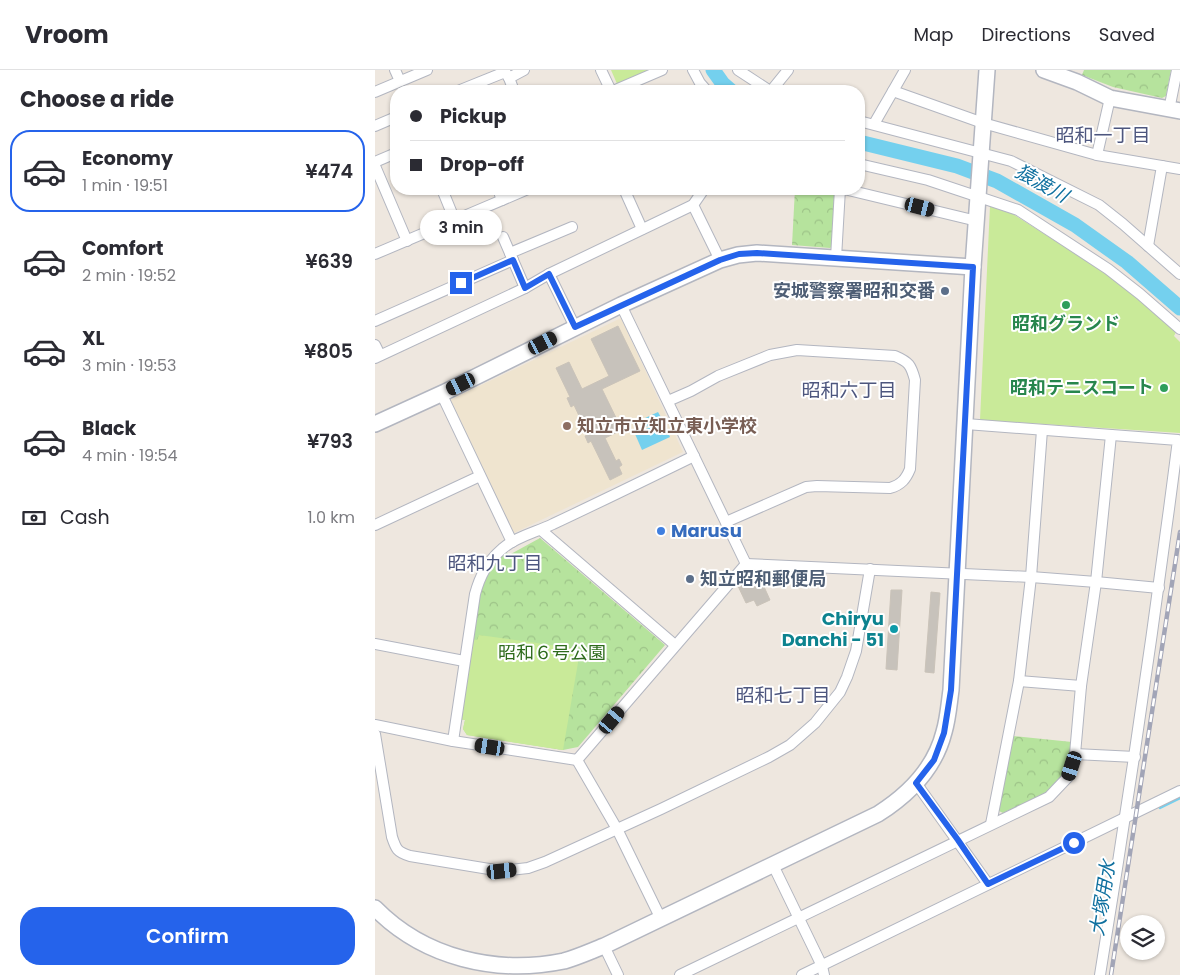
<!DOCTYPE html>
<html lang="en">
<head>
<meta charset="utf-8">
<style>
  body { margin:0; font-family:Poppins,"Noto Sans JP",sans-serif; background:#f7f7f7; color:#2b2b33; height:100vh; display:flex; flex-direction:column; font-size:19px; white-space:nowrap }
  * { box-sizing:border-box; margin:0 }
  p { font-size:16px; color:#7c7c81 }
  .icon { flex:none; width:28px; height:28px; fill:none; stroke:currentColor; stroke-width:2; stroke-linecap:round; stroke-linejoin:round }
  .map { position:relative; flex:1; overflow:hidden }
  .details { display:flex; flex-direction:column; background:#fff; width:375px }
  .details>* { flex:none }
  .guide { position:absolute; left:15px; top:15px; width:475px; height:110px; border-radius:20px; box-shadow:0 1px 4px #0004; display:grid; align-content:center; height:110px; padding:0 20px; background:#fff }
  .tools { position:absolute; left:745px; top:845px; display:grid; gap:10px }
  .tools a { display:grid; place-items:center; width:45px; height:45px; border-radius:50%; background:#fff; box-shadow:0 1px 4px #0004; font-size:25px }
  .end { position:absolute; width:22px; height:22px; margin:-11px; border:6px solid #2563eb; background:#fff; box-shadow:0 0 0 2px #fff }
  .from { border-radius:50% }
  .bubble { position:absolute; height:35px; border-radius:18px; background:#fff; box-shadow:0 1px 4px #0004; font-size:16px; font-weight:600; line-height:35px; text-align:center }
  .car { position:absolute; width:15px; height:30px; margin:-15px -8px; border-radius:6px; box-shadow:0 0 4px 1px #0007; background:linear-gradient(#222 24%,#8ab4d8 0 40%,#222 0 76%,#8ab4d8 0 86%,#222 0) }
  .guide b { display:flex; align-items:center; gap:18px; height:48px; font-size:19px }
  .guide b+b { border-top:1px solid #e1e1e2 }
  .guide i { width:12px; height:12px; background:#2b2b33 }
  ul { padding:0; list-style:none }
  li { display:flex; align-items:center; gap:15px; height:82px; margin:0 10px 8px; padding:0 10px; border:2px solid transparent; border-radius:20px }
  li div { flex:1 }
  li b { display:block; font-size:19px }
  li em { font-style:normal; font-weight:600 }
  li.active { border-color:#2563eb }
  li>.icon { width:45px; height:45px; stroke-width:1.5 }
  h2 { padding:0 20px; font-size:22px; line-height:60px }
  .pay { display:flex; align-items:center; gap:12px; height:55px; padding:0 20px; font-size:19px }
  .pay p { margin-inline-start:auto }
  .cta { display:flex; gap:10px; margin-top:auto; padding:10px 20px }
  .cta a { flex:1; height:58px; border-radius:20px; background:#2563eb; color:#fff; font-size:20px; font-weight:600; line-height:58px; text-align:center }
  header { display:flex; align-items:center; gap:30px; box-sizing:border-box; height:70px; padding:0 25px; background:#fff; border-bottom:1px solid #e1e1e2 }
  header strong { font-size:24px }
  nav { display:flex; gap:28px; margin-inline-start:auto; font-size:18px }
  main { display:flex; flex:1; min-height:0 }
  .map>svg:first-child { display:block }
  .education { fill:#efe4cf }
  .forest { fill:url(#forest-crowns) }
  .pitch { fill:#c9ea99 }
  .water { fill:#74d0ee }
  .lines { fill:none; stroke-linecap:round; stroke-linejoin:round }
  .stream { stroke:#74d0ee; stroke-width:2.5 }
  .river { stroke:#74d0ee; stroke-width:15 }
  .building { fill:#c7c2bb; stroke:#cac3b9 }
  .street-casing { stroke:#b3b6c0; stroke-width:12 }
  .secondary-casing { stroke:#b3b6c0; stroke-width:18 }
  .street { stroke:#fff; stroke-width:10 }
  .secondary { stroke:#fff; stroke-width:15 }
  .rail-casing { stroke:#a2a5b7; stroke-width:4.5 }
  .rail { stroke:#fff; stroke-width:2.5; stroke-dasharray:8; stroke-linecap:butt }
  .route { stroke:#2563eb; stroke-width:6 }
  .service-dot { fill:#5c6f8a; stroke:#fff; stroke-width:2 }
  .leisure-dot { fill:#2e9e5b; stroke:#fff; stroke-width:2 }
  .education-dot { fill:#8d6e63; stroke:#fff; stroke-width:2 }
  .shop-dot { fill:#3f7fe0; stroke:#fff; stroke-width:2 }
  .culture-dot { fill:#0f9aa8; stroke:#fff; stroke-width:2 }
  .labels { text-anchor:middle; stroke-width:4; stroke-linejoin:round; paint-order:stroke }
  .service-label { font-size:18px; font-weight:bold; fill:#4e5e75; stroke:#fff; text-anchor:end }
  .leisure-label { font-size:18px; font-weight:bold; fill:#27864d; stroke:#fff }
  .education-label { font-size:18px; font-weight:bold; fill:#785e54; stroke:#fff; text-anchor:start }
  .shop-label { font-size:18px; font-weight:bold; fill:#366cbe; stroke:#fff; text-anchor:start }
  .culture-label { font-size:18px; font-weight:bold; fill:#0d838f; stroke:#fff; text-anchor:end }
  .park-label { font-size:18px; fill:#2e6b1c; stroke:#fff }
  .neighbourhood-label { font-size:19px; fill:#4d567e; stroke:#fff }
  .water-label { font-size:19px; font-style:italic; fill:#0f709f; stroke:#fff }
</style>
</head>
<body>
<header>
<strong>Vroom</strong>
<nav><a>Map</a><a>Directions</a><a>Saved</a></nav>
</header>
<main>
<section class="details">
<h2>Choose a ride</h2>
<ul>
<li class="active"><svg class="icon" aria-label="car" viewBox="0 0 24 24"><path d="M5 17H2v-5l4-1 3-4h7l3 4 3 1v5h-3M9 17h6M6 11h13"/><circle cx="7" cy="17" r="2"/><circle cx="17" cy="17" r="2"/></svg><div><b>Economy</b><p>1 min · 19:51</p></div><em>¥474</em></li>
<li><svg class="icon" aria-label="car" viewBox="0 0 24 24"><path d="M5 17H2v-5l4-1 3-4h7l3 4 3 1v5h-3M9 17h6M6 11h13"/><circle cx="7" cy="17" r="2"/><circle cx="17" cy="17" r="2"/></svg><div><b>Comfort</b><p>2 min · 19:52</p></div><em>¥639</em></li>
<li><svg class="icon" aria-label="car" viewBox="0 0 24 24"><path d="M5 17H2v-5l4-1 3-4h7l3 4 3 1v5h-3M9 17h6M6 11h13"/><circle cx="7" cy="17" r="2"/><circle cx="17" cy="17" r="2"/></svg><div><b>XL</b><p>3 min · 19:53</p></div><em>¥805</em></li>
<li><svg class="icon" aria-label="car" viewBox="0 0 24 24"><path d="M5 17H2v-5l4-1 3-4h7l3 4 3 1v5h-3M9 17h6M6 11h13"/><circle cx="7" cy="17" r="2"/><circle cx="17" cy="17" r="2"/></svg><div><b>Black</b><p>4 min · 19:54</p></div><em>¥793</em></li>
</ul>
<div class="pay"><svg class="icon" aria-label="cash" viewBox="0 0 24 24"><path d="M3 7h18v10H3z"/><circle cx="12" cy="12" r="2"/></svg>Cash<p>1.0 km</p></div>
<div class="cta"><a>Confirm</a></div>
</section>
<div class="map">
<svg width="805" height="905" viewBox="0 0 805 905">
  <defs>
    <pattern id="forest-crowns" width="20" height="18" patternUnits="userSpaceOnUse" patternTransform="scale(1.25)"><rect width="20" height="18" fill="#b6e39d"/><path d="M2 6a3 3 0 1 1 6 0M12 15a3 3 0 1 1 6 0" fill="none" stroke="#9dc388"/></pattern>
  </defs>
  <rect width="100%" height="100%" fill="#eee7df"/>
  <path class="education" d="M246,248l62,134 -169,81 -64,-133z"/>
  <g class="forest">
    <path d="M709,0h87l-5,26 -4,2 -49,-11 -31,-12z"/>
    <path d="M420,119h41l-3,57 -3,2 -38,-3z"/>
    <path d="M165,468l125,107 -87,102 -15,3 -96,-15 -4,-6 2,-9 -6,-1 19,-123 7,-20 20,-25 4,4z"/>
    <path d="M638,666l59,6c-1,10 -2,21 -6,31 -12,21 -42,30 -63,40l-6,-3z"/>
  </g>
  <g class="pitch">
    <path d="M236,0h43l-36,16z"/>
    <path d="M622,134l120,76 60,50 -3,6 6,6v91l-200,-13 10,-214z"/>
    <path d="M104,565l94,13 6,9 -16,93 -96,-15 -4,-6 2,-9 -6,-1 13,-80 5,1z"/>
  </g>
  <g class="water">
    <path d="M283,342l4,7 -16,8 -3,-8z"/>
    <path d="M288,351l7,16 -28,13 -7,-16z"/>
  </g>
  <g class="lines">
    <path class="stream" d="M785,738l20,-10"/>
    <g class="river">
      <path d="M338,0l10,14 8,7"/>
      <path d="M484,72l98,24 40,15 78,44 52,37 53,46"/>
    </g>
  </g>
  <g class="building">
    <path d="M243,256l22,45 -38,18 20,41 -17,8 11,23 3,-2 3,6 -3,2 3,7 -12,6 -19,-39 -3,2 -3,-7 3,-1 -1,-2 -13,-28 -3,2 -4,-9 3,-1 -14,-29 13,-6 13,27 27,-13 -18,-37z"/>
    <path d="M374,508l1,3 3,-1 2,3 6,-3 9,20 -13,6 -3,-6 -8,3 -8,-17 6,-2 -2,-3z"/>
    <path d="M516,520h11l-5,80 -11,-1z"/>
    <path d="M556,522l9,1 -6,80 -9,-1z"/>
  </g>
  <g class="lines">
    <g class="street-casing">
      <g id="street">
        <path d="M20,0l5,11"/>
        <path d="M129,0l5,8 5,13"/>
        <path d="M226,0l10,21"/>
        <path d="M318,0l7,13 7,8"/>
        <path d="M363,0l32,21"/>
        <path d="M134,8l15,-8"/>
        <path d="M83,21l47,-19"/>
        <path d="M238,21l49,-21"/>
        <path d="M396,21l17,-21"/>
        <path d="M518,21l90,32 114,32 83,14"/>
        <path d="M0,22l52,-22"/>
        <path d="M794,40l8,-40"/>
        <path d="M484,51l152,40 88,44 24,19 57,50"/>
        <path d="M499,54l31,-54"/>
        <path d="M0,56l21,-9"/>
        <path d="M722,85l13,-57"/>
        <path d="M0,92l21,-9"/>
        <path d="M484,94l69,16 90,30 90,59 32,25 40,35"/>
        <path d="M0,96l32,75"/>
        <path d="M67,119l13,32"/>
        <path d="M123,119l4,11"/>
        <path d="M249,119l18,40"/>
        <path d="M469,119l133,32"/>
        <path d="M318,135l27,55"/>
        <path d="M128,167l22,51"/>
        <path d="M773,176l14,-80"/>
        <path d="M135,183l62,-26"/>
        <path d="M0,184l153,-65"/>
        <path d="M461,188l4,-69"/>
        <path d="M174,204l26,53"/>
        <path d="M246,235l125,259"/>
        <path d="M0,251l138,-61"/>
        <path d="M0,275l5,10"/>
        <path d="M0,288l150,-70 24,-14 144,-69 11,-16"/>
        <path d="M66,323l71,149"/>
        <path d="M293,331l23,-10 27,-15 52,-21 27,-5 98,6c14,6 16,9 20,24l-5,89c-4,10 -9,16 -20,19l-73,-2 -11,1 -80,35"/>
        <path d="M591,354l212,16c-23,179 -49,357 -78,535"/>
        <path d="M0,455l105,-49"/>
        <path d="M166,460l134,115"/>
        <path d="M0,574l89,17"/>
        <path d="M644,611l62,5"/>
        <path d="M0,655l78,16 22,-147c5,-18 12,-32 27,-45 13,-12 35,-17 51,-25 47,-22 94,-45 141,-68"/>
        <path d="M0,664l17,103c4,12 5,15 18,19l79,13 13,2 26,-3 17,-6 116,-53 108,-52 21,-12 25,-22 25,-31 7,-15 9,-26 14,-82"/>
        <path d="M78,671l124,19"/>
        <path d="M700,684l60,3"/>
        <path d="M202,690l169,-196 285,13 65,5 63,6"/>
        <path d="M202,690l40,69 43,88"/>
        <path d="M541,713l72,101"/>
        <path d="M616,754l28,-143 12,-104 11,-147"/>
        <path d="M398,795l49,101 2,9"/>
        <path d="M229,876l14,29"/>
        <path d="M305,905l369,-178 19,-20 7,-23 6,-68 15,-104 15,-147"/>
        <path d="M427,905l378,-184"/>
      </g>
    </g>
    <g class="secondary-casing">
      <g id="secondary">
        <path d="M669,0l33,12 33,16 70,13"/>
        <path d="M0,354l70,-32 176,-87 99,-45 18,-5 19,-2 216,14"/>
        <path d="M0,838c49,50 121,67 189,53 14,-4 27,-10 40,-15l274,-132c30,-19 57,-46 66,-82 4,-13 5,-28 7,-42l22,-423 14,-197"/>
      </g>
    </g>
    <use href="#street" class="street"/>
    <use href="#secondary" class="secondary"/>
    <g class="rail-casing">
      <path id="rail" d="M736,905l69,-443"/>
    </g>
    <use href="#rail" class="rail"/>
  </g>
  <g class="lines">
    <path class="route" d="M86,213l52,-23 12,28 24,-14 26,53 145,-67 19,-6 18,-1 216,14 -22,423 -7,43 -10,27 -18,23 42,57 30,44 86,-41"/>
  </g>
  <g class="service-dot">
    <circle cx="570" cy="221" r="5"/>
    <circle cx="315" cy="509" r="5"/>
  </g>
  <g class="leisure-dot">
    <circle cx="691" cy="235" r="5"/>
    <circle cx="789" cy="318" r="5"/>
  </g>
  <circle class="education-dot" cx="192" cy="356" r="5"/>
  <circle class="shop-dot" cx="286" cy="461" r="5"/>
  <circle class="culture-dot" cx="519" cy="559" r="5"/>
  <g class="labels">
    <g class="service-label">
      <text x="560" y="227">安城警察署昭和交番</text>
      <text x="325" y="515" text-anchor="start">知立昭和郵便局</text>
    </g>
    <g class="leisure-label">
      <text x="691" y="260">昭和グランド</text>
      <text x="779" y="324" text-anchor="end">昭和テニスコート</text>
    </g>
    <g class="education-label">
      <text x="202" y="362">知立市立知立東小学校</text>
    </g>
    <g class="shop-label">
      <text x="296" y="467">Marusu</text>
    </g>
    <g class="culture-label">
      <text x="509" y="555">Chiryu<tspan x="509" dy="21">Danchi - 51</tspan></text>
    </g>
    <g class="park-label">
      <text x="177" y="589">昭和６号公園</text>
    </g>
    <g class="neighbourhood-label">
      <text x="728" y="72">昭和一丁目</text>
      <text x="474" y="327">昭和六丁目</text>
      <text x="120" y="500">昭和九丁目</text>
      <text x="408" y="632">昭和七丁目</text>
    </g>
    <g class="water-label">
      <text transform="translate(667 113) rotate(29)" y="7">猿渡川</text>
      <text transform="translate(727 828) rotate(-81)" y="7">大塚用水</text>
    </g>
  </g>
</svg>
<div class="tools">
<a><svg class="icon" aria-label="layers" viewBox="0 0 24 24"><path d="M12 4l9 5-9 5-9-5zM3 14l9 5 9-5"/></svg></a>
</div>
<i class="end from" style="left:699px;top:773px"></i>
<i class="end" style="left:86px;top:213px"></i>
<div class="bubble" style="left:45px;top:140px;width:82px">3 min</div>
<i class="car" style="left:545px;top:137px;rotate:104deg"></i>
<i class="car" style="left:168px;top:273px;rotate:63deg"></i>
<i class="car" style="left:86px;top:314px;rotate:244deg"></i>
<i class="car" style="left:237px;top:650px;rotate:40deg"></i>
<i class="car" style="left:115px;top:677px;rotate:279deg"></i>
<i class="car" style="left:697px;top:696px;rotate:198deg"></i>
<i class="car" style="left:127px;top:801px;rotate:84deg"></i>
<div class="guide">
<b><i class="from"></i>Pickup</b>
<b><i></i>Drop-off</b>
</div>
</div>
</main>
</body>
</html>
